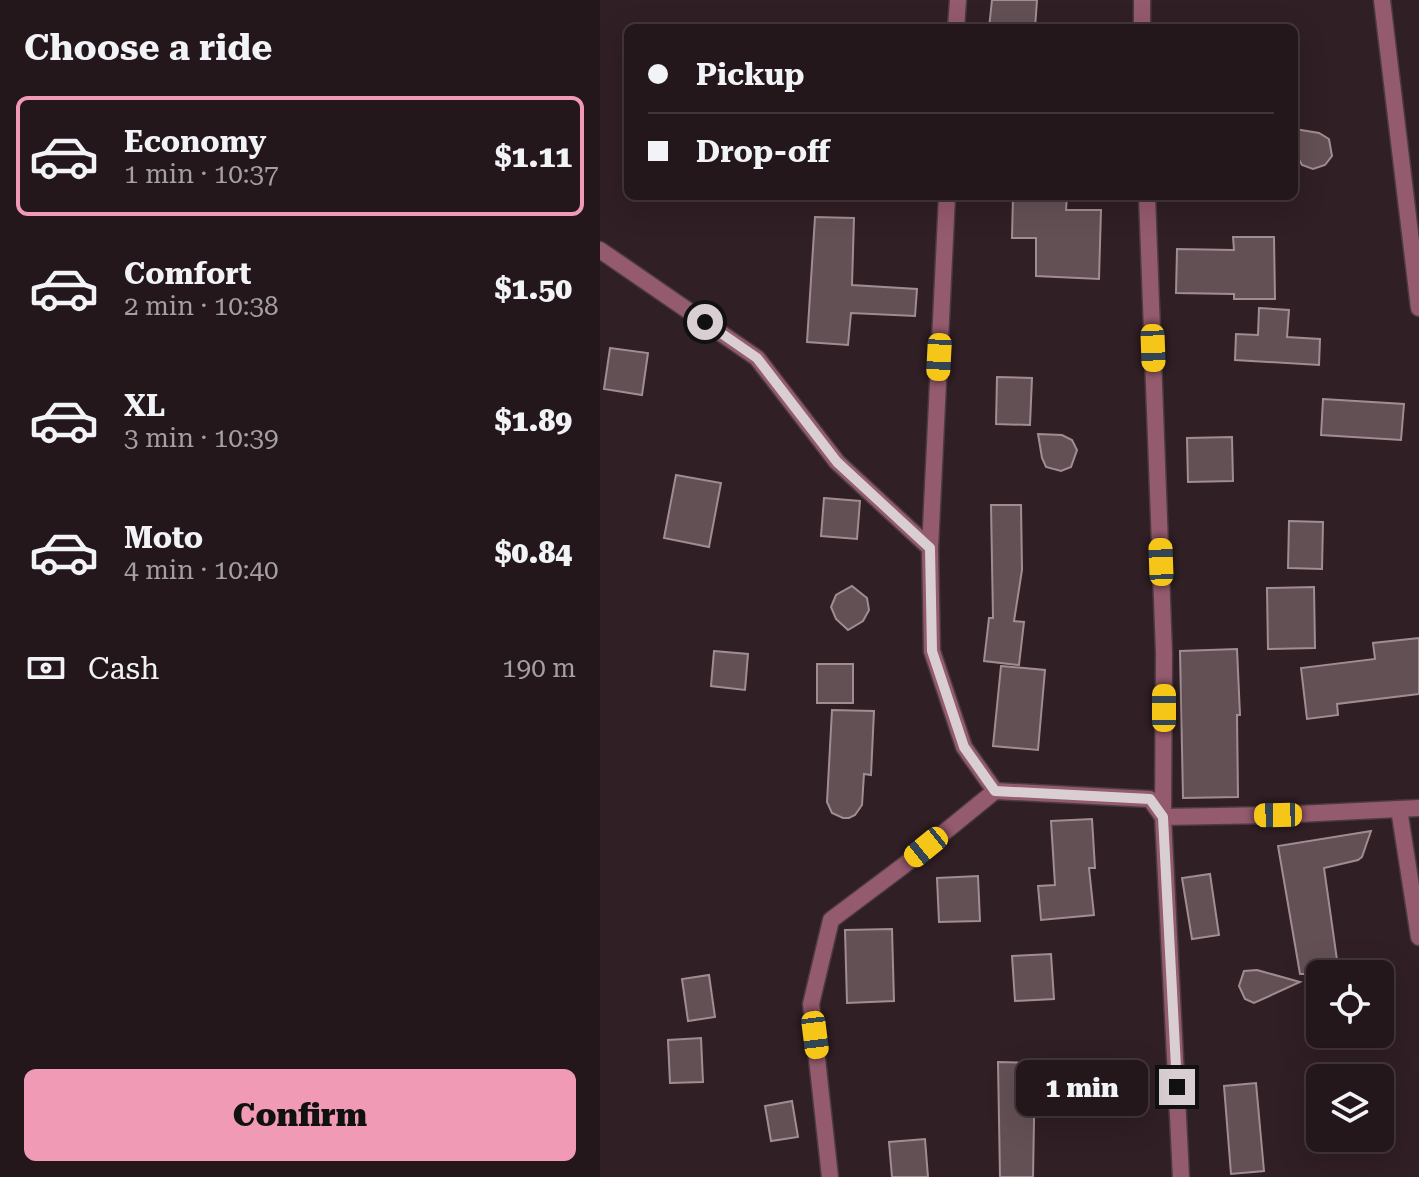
<!DOCTYPE html>
<html lang="en">
<head>
<meta charset="utf-8">
<style>
  body { margin:0; font-family:"Roboto Serif",serif; background:#2c2024; color:#f1f3f6; height:100vh; display:flex; flex-direction:column; font-size:30px; white-space:nowrap }
  * { box-sizing:border-box; margin:0 }
  p { font-size:26px; color:#a39fa3 }
  .icon { flex:none; width:44px; height:44px; fill:none; stroke:currentColor; stroke-width:2; stroke-linecap:round; stroke-linejoin:round }
  .map { position:relative; flex:1; overflow:hidden }
  .side { display:flex; flex-direction:column; background:#24171b; width:600px }
  .side>* { flex:none }
  .guide { position:absolute; left:24px; top:24px; width:674px; height:176px; border-radius:12px; box-shadow:0 8px 32px #0002,0 0 0 2px #41363a; display:grid; align-content:center; height:176px; padding:0 24px; background:#24171b }
  .buttons { position:absolute; left:706px; top:960px; display:grid; gap:16px }
  .buttons a { display:grid; place-items:center; width:88px; height:88px; border-radius:12px; background:#24171b; box-shadow:0 8px 32px #0002,0 0 0 2px #41363a; font-size:40px }
  .end { position:absolute; width:36px; height:36px; margin:-18px; border:10px solid #d9ced1; background:#111; box-shadow:0 0 0 4px #111 }
  .from { border-radius:50% }
  .bubble { position:absolute; height:56px; border-radius:12px; background:#24171b; box-shadow:0 8px 32px #0002,0 0 0 2px #41363a; font-size:26px; font-weight:800; line-height:56px; text-align:center }
  .car { position:absolute; width:24px; height:48px; margin:-24px -12px; border-radius:10px; box-shadow:0 0 6px 2px #0007; background:linear-gradient(#f5c518 24%,#345 0 40%,#f5c518 0 76%,#345 0 86%,#f5c518 0) }
  .guide b { display:flex; align-items:center; gap:28px; height:76px; font-size:30px }
  .guide b+b { border-top:2px solid #41363a }
  .guide i { width:20px; height:20px; background:#f1f3f6 }
  ul { padding:0; list-style:none }
  li { display:flex; align-items:center; gap:24px; height:120px; margin:0 16px 12px; padding:0 8px; border:4px solid transparent; border-radius:12px }
  li div { flex:1 }
  li b { display:block; font-size:30px }
  li em { font-style:normal; font-weight:800 }
  li.on { border-color:#f09ab6 }
  li>.icon { width:72px; height:72px; stroke-width:1.5 }
  h2 { padding:0 24px; font-size:36px; line-height:96px }
  .pay { display:flex; align-items:center; gap:20px; height:88px; padding:0 24px; font-size:30px }
  .pay p { margin-inline-start:auto }
  .primary-button { display:flex; gap:16px; margin-top:auto; padding:16px 24px }
  .primary-button a { flex:1; height:92px; border-radius:12px; background:#f09ab6; color:#111; font-size:32px; font-weight:800; line-height:92px; text-align:center }
  main { display:flex; flex:1; min-height:0 }
  .map>svg:first-child { display:block }
  .building { fill:#635055; stroke:#a18c92; stroke-width:2 }
  .lines { fill:none; stroke-linecap:round; stroke-linejoin:round }
  .street-casing { stroke:#4b3b40; stroke-width:19 }
  .street { stroke:#945a6d; stroke-width:16 }
  .route { stroke:#d9ced1; stroke-width:10 }
</style>
</head>
<body>
<main>
<section class="side">
<h2>Choose a ride</h2>
<ul>
<li class="on"><svg class="icon" aria-label="car" viewBox="0 0 24 24"><path d="M5 17H2v-5l4-1 3-4h7l3 4 3 1v5h-3M9 17h6M6 11h13"/><circle cx="7" cy="17" r="2"/><circle cx="17" cy="17" r="2"/></svg><div><b>Economy</b><p>1 min · 10:37</p></div><em>$1.11</em></li>
<li><svg class="icon" aria-label="car" viewBox="0 0 24 24"><path d="M5 17H2v-5l4-1 3-4h7l3 4 3 1v5h-3M9 17h6M6 11h13"/><circle cx="7" cy="17" r="2"/><circle cx="17" cy="17" r="2"/></svg><div><b>Comfort</b><p>2 min · 10:38</p></div><em>$1.50</em></li>
<li><svg class="icon" aria-label="car" viewBox="0 0 24 24"><path d="M5 17H2v-5l4-1 3-4h7l3 4 3 1v5h-3M9 17h6M6 11h13"/><circle cx="7" cy="17" r="2"/><circle cx="17" cy="17" r="2"/></svg><div><b>XL</b><p>3 min · 10:39</p></div><em>$1.89</em></li>
<li><svg class="icon" aria-label="car" viewBox="0 0 24 24"><path d="M5 17H2v-5l4-1 3-4h7l3 4 3 1v5h-3M9 17h6M6 11h13"/><circle cx="7" cy="17" r="2"/><circle cx="17" cy="17" r="2"/></svg><div><b>Moto</b><p>4 min · 10:40</p></div><em>$0.84</em></li>
</ul>
<div class="pay"><svg class="icon" aria-label="cash" viewBox="0 0 24 24"><path d="M3 7h18v10H3z"/><circle cx="12" cy="12" r="2"/></svg>Cash<p>190 m</p></div>
<div class="primary-button"><a>Confirm</a></div>
</section>
<div class="map">
<svg width="819" height="1177" viewBox="0 0 819 1177">
  <rect width="100%" height="100%" fill="#301f24"/>
  <g class="building">
    <path d="M392,0h45l-2,28h-46z"/>
    <path d="M695,129l24,4 10,6 3,17 -7,9 -12,4 -11,-4 -6,-11z"/>
    <path d="M413,196h54l-1,14h35l-2,69 -63,-3v-38h-24z"/>
    <path d="M215,217l39,1 -2,67 65,4 -2,27 -64,-3 -3,32 -41,-3z"/>
    <path d="M633,237h41l1,62h-41v-5l-58,-1 1,-44 57,1z"/>
    <path d="M659,308l30,2 -2,27 33,2 -1,26 -84,-5 1,-26 22,1z"/>
    <path d="M10,348l38,5 -6,42 -38,-6z"/>
    <path d="M397,377l35,1 -2,47 -34,-1z"/>
    <path d="M723,399l81,5 -3,36 -80,-5z"/>
    <path d="M438,434l24,1 10,5 5,10 -6,17 -10,4 -15,-4 -4,-9z"/>
    <path d="M632,437l1,44 -45,1 -1,-44z"/>
    <path d="M76,475l45,8 -12,64 -45,-9z"/>
    <path d="M224,498l36,3 -3,38 -36,-3z"/>
    <path d="M391,505h30l1,65 -8,51 10,1 -5,43 -35,-4 5,-43h4z"/>
    <path d="M689,521l34,1 -1,47 -34,-1z"/>
    <path d="M252,586l15,12 2,12 -6,11 -15,9 -12,-11 -5,-12 5,-12z"/>
    <path d="M714,587l1,61 -47,1 -1,-61z"/>
    <path d="M819,638v56l-82,10 1,11 -31,4 -6,-51 74,-9 -2,-16z"/>
    <path d="M637,649l3,66h-3l1,82 -55,1 -3,-147z"/>
    <path d="M114,651l34,3 -3,36 -34,-4z"/>
    <rect x="217" y="664" width="36" height="39"/>
    <path d="M401,666l44,4 -7,80 -45,-4z"/>
    <path d="M232,710l42,1 -3,64 -7,-1 -2,31 -7,10 -6,3h-6l-11,-5 -5,-11z"/>
    <path d="M492,819l3,49h-6l5,47 -53,5 -3,-34 17,-1 -4,-64z"/>
    <path d="M771,831l-9,26 -4,3 -34,8 15,106h-39l-22,-128z"/>
    <path d="M610,874l9,61 -27,4 -10,-61z"/>
    <path d="M378,876l2,45 -41,1 -2,-44z"/>
    <path d="M292,929l2,72 -47,2 -2,-73z"/>
    <path d="M451,954l3,45 -39,2 -3,-45z"/>
    <path d="M657,970l43,12 -46,21 -9,-4 -6,-13 5,-15z"/>
    <path d="M109,975l6,42 -27,4 -6,-42z"/>
    <path d="M101,1038l2,44 -33,1 -2,-43z"/>
    <path d="M398,1062l37,1 -2,114h-33z"/>
    <path d="M543,1069l5,34 -34,5 -5,-34z"/>
    <path d="M656,1083l8,88 -33,3 -7,-88z"/>
    <path d="M192,1101l6,36 -27,4 -6,-35z"/>
    <path d="M325,1139l3,38h-36l-3,-35z"/>
  </g>
  <g class="lines">
    <g class="street-casing">
      <g id="street">
        <path d="M542,0v28"/>
        <path d="M782,0l37,308"/>
        <path d="M356,28l2,-28"/>
        <path d="M547,196l17,457 -1,164 18,360"/>
        <path d="M0,250l157,108 80,104 93,86 2,103 32,96 31,44 155,8 13,18 115,-2 141,-7"/>
        <path d="M330,548l17,-352"/>
        <path d="M799,809l20,128"/>
        <path d="M230,1177l-19,-173 20,-84 72,-54 92,-75"/>
      </g>
    </g>
    <use href="#street" class="street"/>
  </g>
  <g class="lines">
    <path class="route" d="M105,322l52,36 80,104 93,86 2,103 32,96 31,44 155,8 13,18 14,270"/>
  </g>
</svg>
<div class="buttons">
<a><svg class="icon" aria-label="locate" viewBox="0 0 24 24"><circle cx="12" cy="12" r="6"/><path d="M12 2v4M12 18v4M2 12h4M18 12h4"/></svg></a>
<a><svg class="icon" aria-label="layers" viewBox="0 0 24 24"><path d="M12 4l9 5-9 5-9-5zM3 14l9 5 9-5"/></svg></a>
</div>
<i class="end from" style="left:105px;top:322px"></i>
<i class="end" style="left:577px;top:1087px"></i>
<div class="bubble" style="left:416px;top:1060px;width:132px">1 min</div>
<i class="car" style="left:553px;top:348px;rotate:178deg"></i>
<i class="car" style="left:339px;top:357px;rotate:183deg"></i>
<i class="car" style="left:561px;top:562px;rotate:358deg"></i>
<i class="car" style="left:564px;top:708px;rotate:0deg"></i>
<i class="car" style="left:678px;top:815px;rotate:269deg"></i>
<i class="car" style="left:326px;top:847px;rotate:231deg"></i>
<i class="car" style="left:215px;top:1035px;rotate:173deg"></i>
<div class="guide">
<b><i class="from"></i>Pickup</b>
<b><i></i>Drop-off</b>
</div>
</div>
</main>
</body>
</html>
